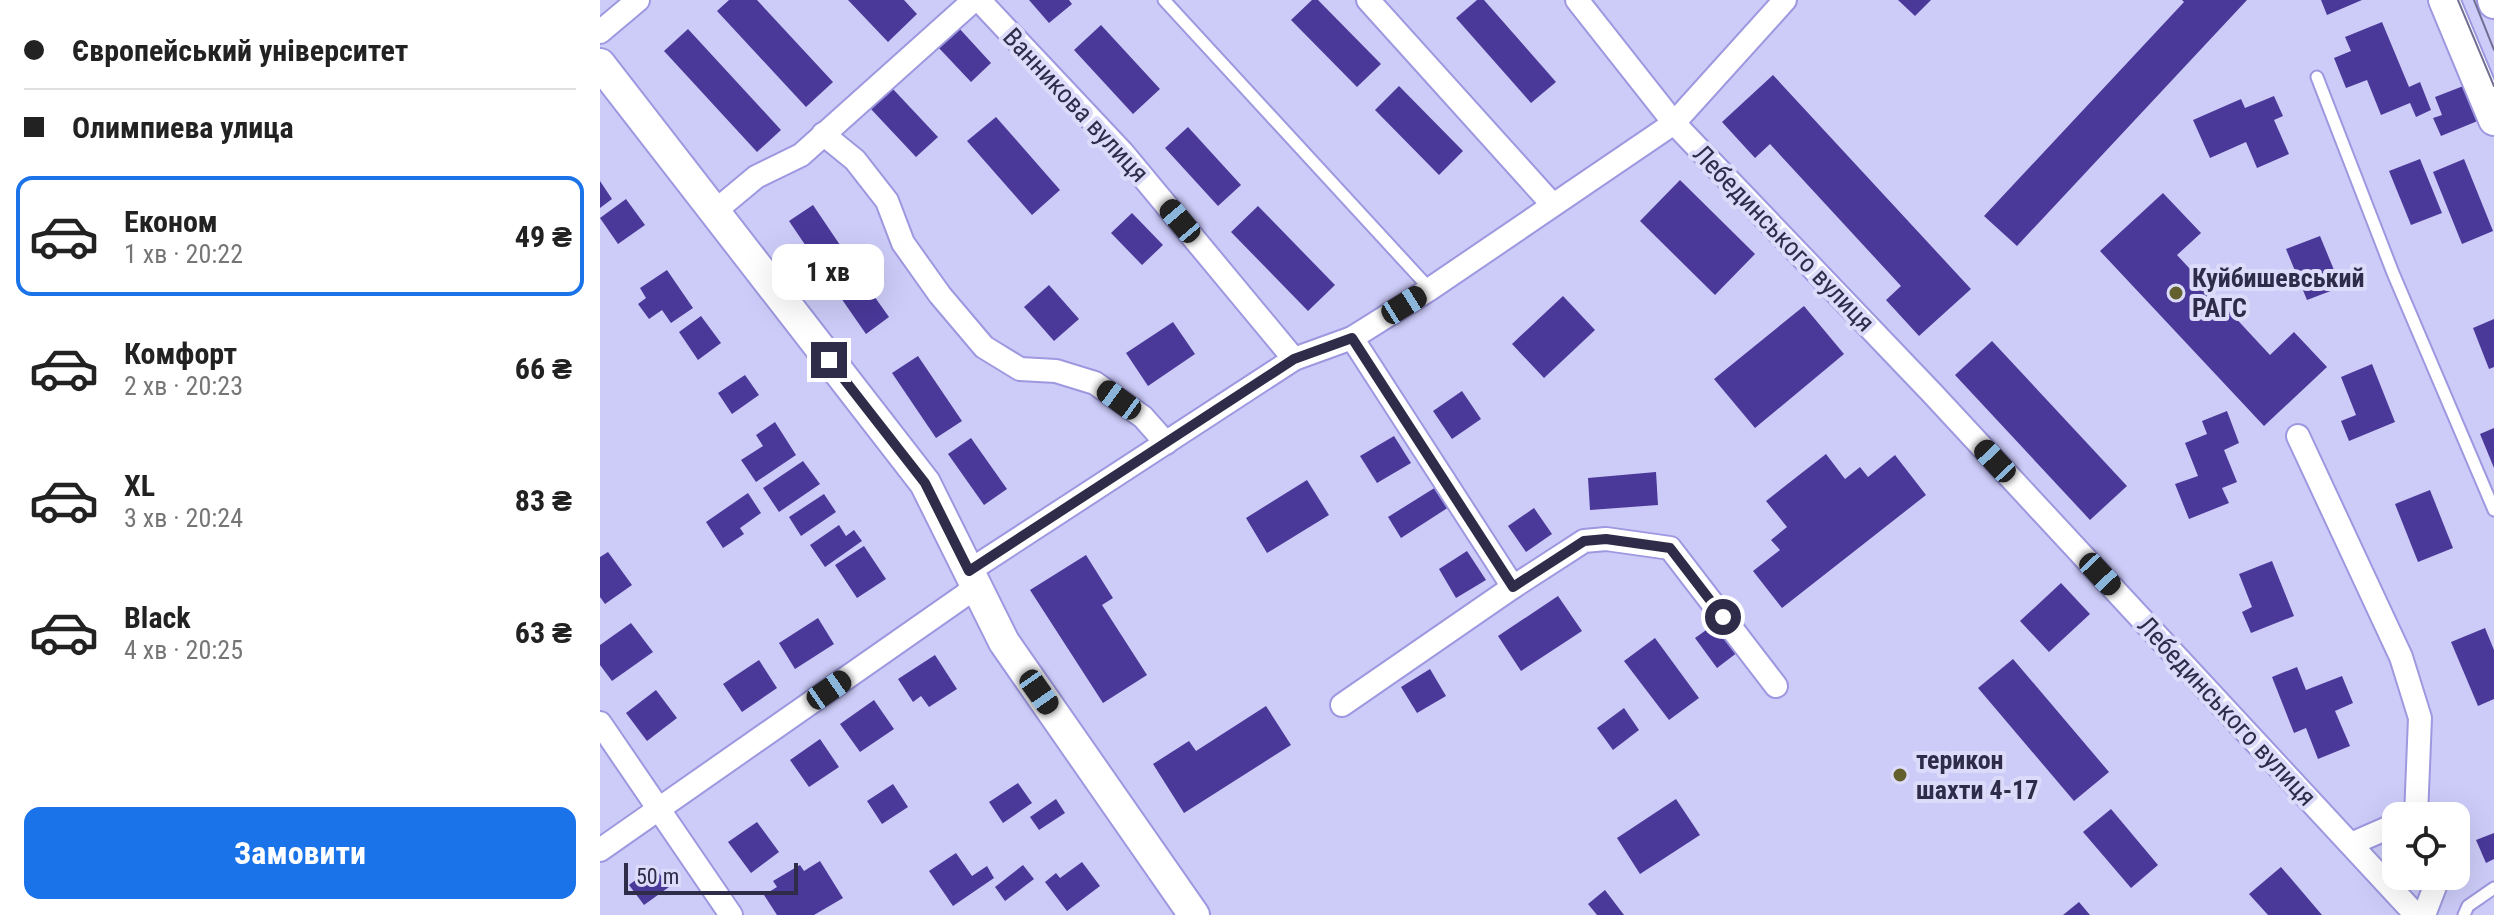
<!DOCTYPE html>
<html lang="uk">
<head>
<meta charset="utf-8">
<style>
  body { margin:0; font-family:"Roboto Condensed",sans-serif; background:#f2f2f2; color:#222; height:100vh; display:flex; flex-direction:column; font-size:30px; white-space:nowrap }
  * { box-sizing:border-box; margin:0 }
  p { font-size:26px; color:#767676 }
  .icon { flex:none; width:44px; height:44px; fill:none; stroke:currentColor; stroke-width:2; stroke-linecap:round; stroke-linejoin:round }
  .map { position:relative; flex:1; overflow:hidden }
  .panel { display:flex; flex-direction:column; background:#fff; width:600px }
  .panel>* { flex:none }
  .hud { display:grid; align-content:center; height:176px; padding:0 24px; background:#fff }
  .buttons { position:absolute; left:1782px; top:802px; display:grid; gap:16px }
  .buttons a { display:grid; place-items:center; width:88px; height:88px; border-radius:16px; background:#fff; box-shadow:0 8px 32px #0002; font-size:40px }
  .scale { position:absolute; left:24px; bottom:20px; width:174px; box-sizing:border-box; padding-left:8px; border:4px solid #2e2c48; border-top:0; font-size:22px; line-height:28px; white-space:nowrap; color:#2e2c48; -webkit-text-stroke:6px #dcdbf9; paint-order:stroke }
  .end { position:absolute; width:36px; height:36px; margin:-18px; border:10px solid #2e2c48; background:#fff; box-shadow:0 0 0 4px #fff }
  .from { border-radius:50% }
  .bubble { position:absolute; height:56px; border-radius:16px; background:#fff; box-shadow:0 8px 32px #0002; font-size:26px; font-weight:700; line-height:56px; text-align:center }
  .car { position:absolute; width:24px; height:48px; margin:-24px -12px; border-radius:10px; box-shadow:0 0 6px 2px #0007; background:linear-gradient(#222 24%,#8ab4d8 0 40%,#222 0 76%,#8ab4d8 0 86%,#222 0) }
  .hud b { display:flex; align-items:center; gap:28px; height:76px; font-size:30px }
  .hud b+b { border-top:2px solid #e0e0e0 }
  .hud i { width:20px; height:20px; background:#222 }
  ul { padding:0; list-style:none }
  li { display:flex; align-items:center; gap:24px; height:120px; margin:0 16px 12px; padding:0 8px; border:4px solid transparent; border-radius:16px }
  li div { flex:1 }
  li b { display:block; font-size:30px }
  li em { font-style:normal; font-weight:700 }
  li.current { border-color:#1a73e8 }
  li>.icon { width:72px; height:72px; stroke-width:1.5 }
  .button { display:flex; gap:16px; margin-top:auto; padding:16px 24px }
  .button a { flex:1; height:92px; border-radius:16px; background:#1a73e8; color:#fff; font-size:32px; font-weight:700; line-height:92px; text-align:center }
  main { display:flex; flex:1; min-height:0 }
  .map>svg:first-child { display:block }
  .building { fill:#4a3999 }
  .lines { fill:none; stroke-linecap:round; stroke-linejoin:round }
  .lane-casing { stroke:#9d98df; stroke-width:15 }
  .street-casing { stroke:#9d98df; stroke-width:26 }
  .secondary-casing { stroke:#9d98df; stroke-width:34 }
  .lane { stroke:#fff; stroke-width:11 }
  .street { stroke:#fff; stroke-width:22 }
  .secondary { stroke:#fff; stroke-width:30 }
  .tram { stroke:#706e92; stroke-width:2 }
  .route { stroke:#2e2c48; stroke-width:10 }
  .poi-dot { fill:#63602d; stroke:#dcdbf9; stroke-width:3 }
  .labels { text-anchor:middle; stroke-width:8; stroke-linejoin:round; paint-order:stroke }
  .street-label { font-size:26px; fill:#2e2c48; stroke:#dcdbf9 }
  .poi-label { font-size:26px; font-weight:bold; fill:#2e2c48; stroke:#dcdbf9; text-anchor:start }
</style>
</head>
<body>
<main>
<section class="panel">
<div class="hud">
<b><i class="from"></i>Європейський університет</b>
<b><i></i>Олимпиева улица</b>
</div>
<ul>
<li class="current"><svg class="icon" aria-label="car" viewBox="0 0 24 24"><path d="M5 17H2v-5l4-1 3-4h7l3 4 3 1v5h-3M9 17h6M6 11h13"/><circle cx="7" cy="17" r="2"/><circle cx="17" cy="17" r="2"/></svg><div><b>Економ</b><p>1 хв · 20:22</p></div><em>49 ₴</em></li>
<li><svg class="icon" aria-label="car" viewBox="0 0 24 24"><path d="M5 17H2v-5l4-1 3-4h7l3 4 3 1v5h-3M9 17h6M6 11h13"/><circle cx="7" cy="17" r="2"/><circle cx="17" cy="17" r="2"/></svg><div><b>Комфорт</b><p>2 хв · 20:23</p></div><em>66 ₴</em></li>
<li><svg class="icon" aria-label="car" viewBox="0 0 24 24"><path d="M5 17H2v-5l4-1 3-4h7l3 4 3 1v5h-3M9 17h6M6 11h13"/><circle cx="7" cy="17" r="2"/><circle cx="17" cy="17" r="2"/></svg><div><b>XL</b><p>3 хв · 20:24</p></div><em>83 ₴</em></li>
<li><svg class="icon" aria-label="car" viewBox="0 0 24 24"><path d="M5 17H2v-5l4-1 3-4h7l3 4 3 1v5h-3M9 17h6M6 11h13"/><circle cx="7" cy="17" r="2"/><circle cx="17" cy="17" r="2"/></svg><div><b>Black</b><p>4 хв · 20:25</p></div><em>63 ₴</em></li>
</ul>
<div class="button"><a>Замовити</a></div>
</section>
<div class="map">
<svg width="1894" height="915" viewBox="0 0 1894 915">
  <rect width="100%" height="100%" fill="#cdccf9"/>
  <g class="building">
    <path d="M129,0h28l76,82 -27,25 -89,-96z"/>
    <path d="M248,0h56l13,14 -29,28z"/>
    <path d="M429,0h40l3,4 -23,19z"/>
    <path d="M712,0h6l63,64 -24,23 -66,-67z"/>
    <path d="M877,0h7l72,82 -25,21 -75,-85z"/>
    <path d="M1298,0h33l-16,16z"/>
    <path d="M1582,0h65l-230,246 -33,-30 200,-214z"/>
    <path d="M1721,0h41l-35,15z"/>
    <path d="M1782,22l27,65 11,-5 11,28 -15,7 -6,-14 -29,12 -14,-35 -21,8 -12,-30 17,-7 -6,-14z"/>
    <path d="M501,25l59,64 -27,25 -59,-64z"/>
    <path d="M358,27l33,36 -20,19 -34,-36z"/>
    <path d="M88,29l93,101 -24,22 -93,-101z"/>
    <path d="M1173,75l198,214 -52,47 -33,-36 15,-14 -131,-142 -15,14 -33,-36z"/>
    <path d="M1866,85l14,35 -39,16 -8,-18 9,-3 -7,-18z"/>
    <path d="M799,86l64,65 -24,24 -64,-65z"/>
    <path d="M292,88l46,49 -22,20 -46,-49z"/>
    <path d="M1674,96l9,20 -9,4 15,34 -32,14 -11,-26 -36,16 -17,-38 48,-21 4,9z"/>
    <path d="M396,117l64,73 -28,25 -65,-74z"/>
    <path d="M588,127l53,58 -23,21 -53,-58z"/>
    <path d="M1820,159l22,54 -31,12 -22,-54z"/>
    <path d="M1864,159l29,72 -31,13 -29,-72z"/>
    <path d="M1080,180l75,74 -40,41 -75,-74z"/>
    <path d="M0,181l12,18 -12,9z"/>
    <path d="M1563,193l38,40 -24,22 93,100 24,-23 33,35 -63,59 -164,-175z"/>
    <path d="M26,199l19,26 -27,19 -18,-26z"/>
    <path d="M213,205l27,40 -24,16 -27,-40z"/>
    <path d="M658,206l77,79 -27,26 -77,-79z"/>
    <path d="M532,213l31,32 -21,20 -31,-32z"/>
    <path d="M1720,236l21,51 -34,13 -21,-51z"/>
    <path d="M67,270l26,38 -22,15 -9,-13 -13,9 -11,-15 8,-6 -6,-10z"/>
    <path d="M257,272l32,45 -23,17 -32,-46z"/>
    <path d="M449,285l30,34 -25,22 -30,-34z"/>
    <path d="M963,296l32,34 -51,48 -32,-34z"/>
    <path d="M1204,306l40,48 -89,74 -41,-49z"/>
    <path d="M101,316l20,27 -23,17 -19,-28z"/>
    <path d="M1894,319v48l-5,2 -16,-41z"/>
    <path d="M573,322l22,32 -47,32 -22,-33z"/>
    <path d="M1392,341l135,145 -37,34 -135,-145z"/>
    <path d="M318,356l44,65 -26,17 -44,-65z"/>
    <path d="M1772,364l23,58 -46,19 -8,-20 15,-6 -15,-38z"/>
    <path d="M145,375l14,20 -27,19 -14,-21z"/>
    <path d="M862,391l19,28 -29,20 -19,-28z"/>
    <path d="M1627,411l12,32 -15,7 13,32 -15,6 7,15 -40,16 -14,-35 23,-8 -13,-33 22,-9 -5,-13z"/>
    <path d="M175,422l21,33 -40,27 -15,-22 22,-14 -7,-11z"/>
    <path d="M1894,428v40l-14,-34z"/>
    <path d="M794,436l17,27 -34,20 -17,-27z"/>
    <path d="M371,438l36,51 -23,16 -36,-51z"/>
    <path d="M1226,454l19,25 15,-12 8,10 27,-22 31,40 -144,113 -29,-37 27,-21 -9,-10 16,-13 -21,-26z"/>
    <path d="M203,461l17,23 -41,28 -16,-24z"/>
    <path d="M1056,472l2,33 -68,5 -2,-32z"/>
    <path d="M707,480l22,35 -62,38 -21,-35z"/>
    <path d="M836,487l13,20 -48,31 -13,-21z"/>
    <path d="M1830,490l23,58 -35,14 -23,-58z"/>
    <path d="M148,493l13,20 -21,15 4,6 -21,14 -17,-26z"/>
    <path d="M224,494l12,18 -35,24 -12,-19z"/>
    <path d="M934,508l18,26 -26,18 -18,-26z"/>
    <path d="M239,525l7,11 8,-6 8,11 -37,26 -15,-22z"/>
    <path d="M264,546l22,33 -29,19 -22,-33z"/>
    <path d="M867,551l19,29 -30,18 -17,-29z"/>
    <path d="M8,552l24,33 -27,19 -5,-7v-40z"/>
    <path d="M486,555l27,43 -11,7 45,70 -44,28 -73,-113z"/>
    <path d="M1672,561l22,55 -43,17 -9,-21 10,-5 -13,-33z"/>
    <path d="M1461,583l29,31 -41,38 -29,-31z"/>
    <path d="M958,596l24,35 -61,40 -23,-35z"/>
    <path d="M218,618l16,26 -39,25 -16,-26z"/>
    <path d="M31,623l22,29 -41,29 -12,-16v-20z"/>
    <path d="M1116,623l22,29 -21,16 -22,-30z"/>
    <path d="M1885,628l9,22v49l-16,7 -27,-64z"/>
    <path d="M1055,638l44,60 -30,22 -45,-59z"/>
    <path d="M335,655l22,34 -28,18 -8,-11 -8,6 -15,-23z"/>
    <path d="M1413,659l96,113 -35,29 -96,-113z"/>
    <path d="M159,660l18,28 -35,24 -19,-28z"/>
    <path d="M1697,667l9,23 36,-14 11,27 -18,8 15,35 -32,13 -12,-31 -12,5 -22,-56z"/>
    <path d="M830,669l16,27 -29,17 -16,-26z"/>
    <path d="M56,690l21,28 -30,23 -21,-28z"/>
    <path d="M274,700l20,29 -34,23 -20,-28z"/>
    <path d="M666,706l25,39 -107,68 -31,-49 36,-23 7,10z"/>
    <path d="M1024,708l15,22 -26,20 -16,-22z"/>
    <path d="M220,739l19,28 -30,20 -19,-27z"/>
    <path d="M418,783l14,20 -29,20 -14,-21z"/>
    <path d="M293,784l15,23 -26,17 -15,-23z"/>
    <path d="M456,799l9,14 -26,17 -9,-13z"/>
    <path d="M1076,799l24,36 -60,39 -23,-36z"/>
    <path d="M1511,809l47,56 -27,23 -48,-56z"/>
    <path d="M157,822l22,30 -28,21 -23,-31z"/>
    <path d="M1894,833v26l-8,4 -10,-23z"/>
    <path d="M356,853l16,23 15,-10 7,12 -41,28 -24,-35z"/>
    <path d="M220,861l23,37 -29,17h-37l-13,-20 13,-8 -4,-6 27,-16 4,6z"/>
    <path d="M482,862l18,24 -33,25 -22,-29 11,-9 4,5z"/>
    <path d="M423,865l11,14 -29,22 -10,-14z"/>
    <path d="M54,866l15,21 -25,18 -15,-20z"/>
    <path d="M1681,867l41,48h-54l-19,-21z"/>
    <path d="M1005,890l19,25h-27l-9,-11z"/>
    <path d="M1479,902l11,13h-27z"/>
  </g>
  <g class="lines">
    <g class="lane-casing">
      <g id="lane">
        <path d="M564,0l266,289"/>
        <path d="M1717,77l76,196 101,237"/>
        <path d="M1864,915l4,-9 26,-18"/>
      </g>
    </g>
    <g class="street-casing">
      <g id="street">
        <path d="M379,0l144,153 171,206"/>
        <path d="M768,0l184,204"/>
        <path d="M977,0l97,123 258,270 484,522"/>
        <path d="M0,32l38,-32"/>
        <path d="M223,134l32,26 32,41 16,42 37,52 44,52 36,22 36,2 39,12 48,34 23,26"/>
        <path d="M114,212l42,-35 45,-22 173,-155"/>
        <path d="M752,338l161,249 71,-46 22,-2 64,9 106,138"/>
        <path d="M1698,436l103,221 19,61 -4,98"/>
        <path d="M369,571l325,-212 58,-21 78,-49 244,-166 111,-123"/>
        <path d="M742,705l171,-118"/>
        <path d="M0,723l131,192"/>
        <path d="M1751,844l39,-17 6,2"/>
        <path d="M0,850l375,-262"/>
        <path d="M1824,915l15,-39"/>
      </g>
    </g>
    <g class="secondary-casing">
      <g id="secondary">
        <path d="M1844,0l50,120"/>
        <path d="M1893,0l1,3"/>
        <path d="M0,64l325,419 79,159 190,273"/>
      </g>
    </g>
    <use href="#lane" class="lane"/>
    <use href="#street" class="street"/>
    <use href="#secondary" class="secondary"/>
    <g class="tram">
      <path d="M1858,0l36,86"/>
      <path d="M1874,0l20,50"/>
    </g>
  </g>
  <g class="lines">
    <path class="route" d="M229,360l96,123 44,88 325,-212 58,-21 161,249 71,-46 22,-2 64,9 53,69"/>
  </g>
  <g class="poi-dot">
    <circle cx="1576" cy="293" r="8"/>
    <circle cx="1300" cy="775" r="8"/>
  </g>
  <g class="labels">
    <g class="street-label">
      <text transform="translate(476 105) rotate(47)" y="9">Ванникова вулиця</text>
      <text transform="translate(1184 238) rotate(46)" y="9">Лебединського вулиця</text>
      <text transform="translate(1627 711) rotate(47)" y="9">Лебединського вулиця</text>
    </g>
    <g class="poi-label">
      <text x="1592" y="287">Куйбишевський<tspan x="1592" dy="30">РАГС</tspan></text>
      <text x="1316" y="769">терикон<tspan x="1316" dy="30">шахти 4-17</tspan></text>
    </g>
  </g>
</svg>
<div class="buttons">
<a><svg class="icon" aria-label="locate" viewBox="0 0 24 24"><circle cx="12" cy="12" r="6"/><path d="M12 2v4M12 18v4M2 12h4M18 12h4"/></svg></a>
</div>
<div class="scale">50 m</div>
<i class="end from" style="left:1123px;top:617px"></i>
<i class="end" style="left:229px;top:360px"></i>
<div class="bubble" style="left:172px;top:244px;width:112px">1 хв</div>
<i class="car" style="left:580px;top:221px;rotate:320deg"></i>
<i class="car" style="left:804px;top:305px;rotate:58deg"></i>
<i class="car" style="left:519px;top:400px;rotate:306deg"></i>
<i class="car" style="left:1395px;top:461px;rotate:317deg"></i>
<i class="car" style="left:1500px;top:574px;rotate:137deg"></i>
<i class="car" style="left:229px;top:690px;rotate:55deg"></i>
<i class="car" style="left:439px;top:692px;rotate:145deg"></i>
</div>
</main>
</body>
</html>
